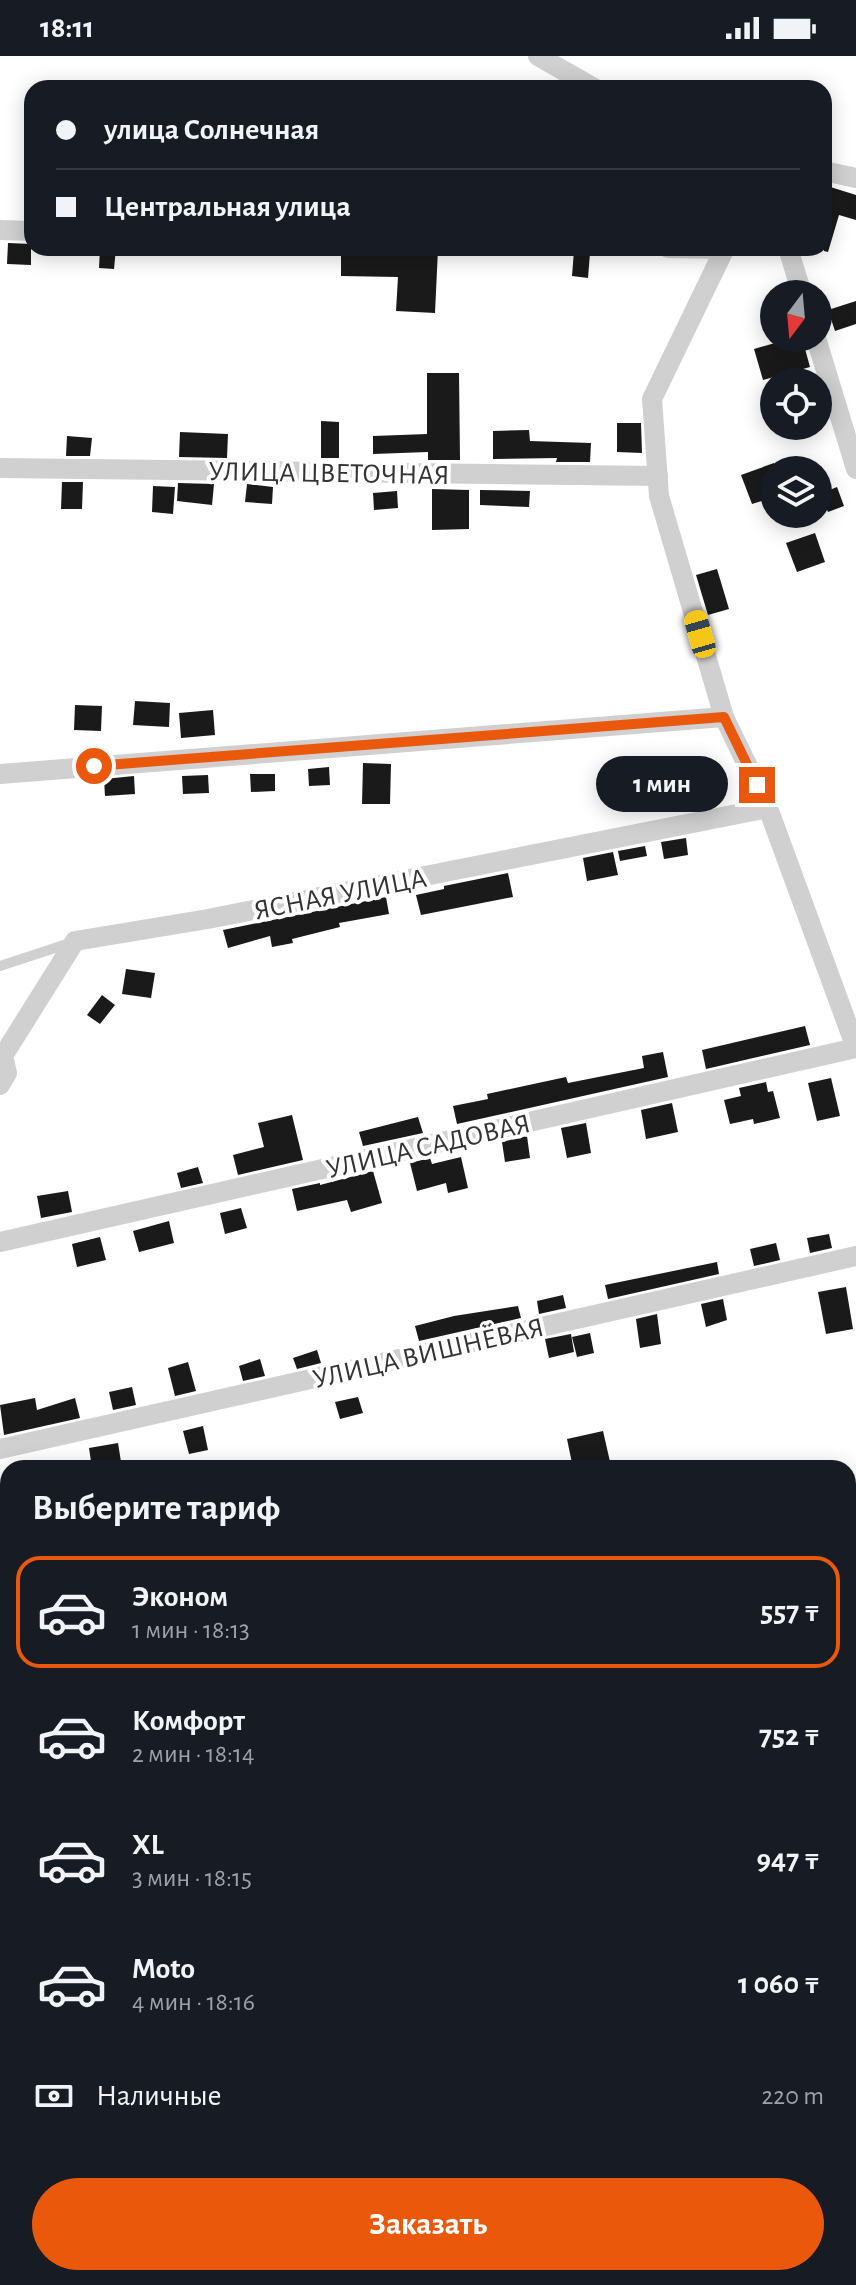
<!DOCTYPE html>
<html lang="ru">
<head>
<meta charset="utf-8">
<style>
  body { margin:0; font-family:"Alegreya Sans",sans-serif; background:#242831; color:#f1f3f6; height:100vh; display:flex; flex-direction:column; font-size:30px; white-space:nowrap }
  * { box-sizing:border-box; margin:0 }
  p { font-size:26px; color:#9ea1a6 }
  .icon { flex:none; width:44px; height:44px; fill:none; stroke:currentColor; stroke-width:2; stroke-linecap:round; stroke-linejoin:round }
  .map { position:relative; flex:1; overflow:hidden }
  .side { position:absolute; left:0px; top:1404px; width:856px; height:826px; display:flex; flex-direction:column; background:#171b24; border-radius:24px 24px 0 0; box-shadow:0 4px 20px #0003 }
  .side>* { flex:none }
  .top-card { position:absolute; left:24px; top:24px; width:808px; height:176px; border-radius:24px; box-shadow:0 4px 20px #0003; display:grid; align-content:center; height:176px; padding:0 32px; background:#171b24 }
  .needle { width:52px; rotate:196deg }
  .controls { position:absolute; left:760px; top:224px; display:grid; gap:16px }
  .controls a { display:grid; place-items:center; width:72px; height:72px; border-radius:50%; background:#171b24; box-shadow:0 4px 20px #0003; font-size:40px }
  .end { position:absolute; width:36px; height:36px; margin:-18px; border:10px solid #ea580c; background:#fff; box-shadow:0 0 0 4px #fff }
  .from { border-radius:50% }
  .bubble { position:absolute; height:56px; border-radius:28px; background:#171b24; box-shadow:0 4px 20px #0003; font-size:26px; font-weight:600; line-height:56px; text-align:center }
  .car { position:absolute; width:24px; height:48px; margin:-24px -12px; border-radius:10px; box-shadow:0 0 6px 2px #0007; background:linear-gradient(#f5c518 24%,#345 0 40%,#f5c518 0 76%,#345 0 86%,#f5c518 0) }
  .top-card b { display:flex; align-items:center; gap:28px; height:76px; font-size:30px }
  .top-card b+b { border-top:2px solid #363941 }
  .top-card i { width:20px; height:20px; background:#f1f3f6 }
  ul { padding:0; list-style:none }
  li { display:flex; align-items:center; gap:24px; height:112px; margin:0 16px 12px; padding:0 16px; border:4px solid transparent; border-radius:24px }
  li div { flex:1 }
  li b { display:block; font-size:30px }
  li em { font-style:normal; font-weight:600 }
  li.selected { border-color:#ea580c }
  li>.icon { width:72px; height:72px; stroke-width:1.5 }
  h2 { padding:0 32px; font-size:36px; line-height:96px }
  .pay { display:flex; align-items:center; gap:20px; height:88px; padding:0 32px; font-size:30px }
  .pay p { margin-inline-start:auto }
  .primary-button { display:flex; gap:16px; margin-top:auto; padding:16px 32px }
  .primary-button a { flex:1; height:92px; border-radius:48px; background:#ea580c; color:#fff; font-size:32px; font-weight:600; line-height:92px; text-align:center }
  .status { display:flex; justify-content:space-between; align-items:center; height:56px; padding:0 40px; background:#171b24; direction:ltr }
  .status svg { height:22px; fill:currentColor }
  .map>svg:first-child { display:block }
  .building { fill:#1a1a1a }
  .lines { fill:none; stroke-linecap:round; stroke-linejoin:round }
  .lane { stroke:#d0d0d0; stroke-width:10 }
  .street { stroke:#d0d0d0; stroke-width:20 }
  .route { stroke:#ea580c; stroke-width:10 }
  .labels { text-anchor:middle; stroke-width:8; stroke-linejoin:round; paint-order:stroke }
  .street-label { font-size:28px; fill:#333; stroke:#fff }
</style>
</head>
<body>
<div class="status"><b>18:11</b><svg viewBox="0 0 49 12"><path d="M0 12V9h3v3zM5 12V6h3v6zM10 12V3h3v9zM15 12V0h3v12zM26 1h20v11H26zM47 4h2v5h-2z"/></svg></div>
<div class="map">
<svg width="856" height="2229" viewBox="0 0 856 2229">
  <rect width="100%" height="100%" fill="#fff"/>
  <g class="building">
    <path d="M824,129l32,10v25l-17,-5 -11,37 -4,-1z"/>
    <path d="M8,187l23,1v21l-24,-1z"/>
    <path d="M100,192h16l-2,21 -15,-1z"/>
    <path d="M399,192l39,1 -3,64 -39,-2 2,-34 -57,-1v-25h58z"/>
    <path d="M574,195l16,2 -2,25 -16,-2z"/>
    <path d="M856,245v23l-21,7 -7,-21z"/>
    <path d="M792,282h10l8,29 -47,13 -9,-31z"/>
    <path d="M427,317h32l1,87h-32v-8l-55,2v-18l54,-2z"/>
    <path d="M321,365l18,1v36h-18z"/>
    <path d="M617,367h24l1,30 -25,-1z"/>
    <path d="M529,374l1,11 61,2 -1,19h-34l1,-4 -64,1v-28z"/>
    <path d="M180,376l48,2 -1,24 -48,-1z"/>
    <path d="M67,380l25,2 -2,18h-24z"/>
    <path d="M774,407v34l-22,7 -11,-29z"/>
    <path d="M62,426h21l-1,27h-21z"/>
    <path d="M178,427l36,1 -2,21 -35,-4z"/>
    <path d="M247,428l26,3 -1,17 -27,-2z"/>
    <path d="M153,430l22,1 -2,27 -21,-2z"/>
    <path d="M837,431l7,19 -16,6 -8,-18z"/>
    <path d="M432,433l37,1v39l-37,1z"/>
    <path d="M480,434l50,1 -1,16 -49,-2z"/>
    <path d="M397,435l1,17 -24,2 -1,-17z"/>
    <path d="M815,477l10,29 -28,10 -11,-29z"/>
    <path d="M717,513l12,40 -21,6 -12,-40z"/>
    <path d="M135,645l35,2 -1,24 -36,-2z"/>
    <path d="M75,649l27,1 -1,25 -27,-1z"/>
    <path d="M213,654l2,25 -34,3 -2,-25z"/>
    <path d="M363,707l28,1 -1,40h-28z"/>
    <path d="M329,711l1,18 -21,1 -1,-17z"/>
    <path d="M250,718h25v17l-24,1z"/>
    <path d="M208,719l1,18 -26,1 -1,-18z"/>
    <path d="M134,720l1,18 -30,2 -1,-17z"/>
    <path d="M686,782l2,17 -24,4 -3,-17z"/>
    <path d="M645,790l2,10 -27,5 -2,-10z"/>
    <path d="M613,796l5,23 -31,6 -4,-23z"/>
    <path d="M508,817l5,24 -92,18 -5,-20 28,-6v-3z"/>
    <path d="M386,841l3,17 -50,9 1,4 -48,12 1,4 -21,4 -2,-11 -42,12 -5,-18z"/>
    <path d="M126,913l29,4 -4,25 -29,-4z"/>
    <path d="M102,939l13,10 -15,19 -13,-9z"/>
    <path d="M805,970l5,19 -104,24 -4,-19z"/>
    <path d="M663,996l5,25 -211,47 -4,-18 35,-7 -1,-5 79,-17 2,6 76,-15 -2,-12z"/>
    <path d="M831,1022l9,38 -23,5 -9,-38z"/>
    <path d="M766,1026l2,10 5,-1 7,27 -26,6 -1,-5 -23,5 -6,-24 17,-4 -2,-8z"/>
    <path d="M672,1047l6,29 -32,7 -5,-29z"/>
    <path d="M292,1059l11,45 -65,15 -5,-20 31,-8 -6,-24z"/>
    <path d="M418,1061l5,16 -60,13 -4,-14z"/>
    <path d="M586,1067l5,30 -24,5 -6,-30z"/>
    <path d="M527,1080l3,22 -25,4 -3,-20z"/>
    <path d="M461,1101l7,31 -20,5 -2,-10 -29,8 -7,-28 20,-5 2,6z"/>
    <path d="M198,1111l5,16 -22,5 -4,-15z"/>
    <path d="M373,1115l9,32 -31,9 -4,-12 -50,11 -5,-22 28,-6v2z"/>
    <path d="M68,1135l4,21 -31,6 -4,-22z"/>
    <path d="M241,1152l6,20 -22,6 -5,-21z"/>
    <path d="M169,1165l5,22 -35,9 -6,-21z"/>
    <path d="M829,1178l3,14 -22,5 -3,-15z"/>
    <path d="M100,1181l6,23 -29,7 -5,-23z"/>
    <path d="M776,1187l4,17 -26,6 -4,-17z"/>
    <path d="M717,1206l2,12 -111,25 -3,-14z"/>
    <path d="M846,1231l7,42 -27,5 -8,-42z"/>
    <path d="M563,1239l3,13 -27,6 -2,-13z"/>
    <path d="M723,1243l4,21 -21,7 -5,-23z"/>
    <path d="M518,1250l3,12 -102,23 -4,-15 39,-10z"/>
    <path d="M657,1258l4,30 -21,4 -4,-29z"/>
    <path d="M590,1277l4,20 -17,4 -5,-20z"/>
    <path d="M571,1278l3,18 -25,6 -4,-19z"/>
    <path d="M317,1294l4,13 -24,6 -4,-11z"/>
    <path d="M260,1303l5,17 -22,5 -4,-15z"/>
    <path d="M188,1306l8,29 -21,5 -7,-28z"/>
    <path d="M132,1331l4,18 -23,5 -4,-18z"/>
    <path d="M358,1341l5,16 -23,6 -5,-17z"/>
    <path d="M35,1342l2,12 38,-12 5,20 -76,17 -4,-30z"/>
    <path d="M203,1370l5,24 -19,4 -6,-23z"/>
    <path d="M603,1375l8,35 -38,2 -6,-29z"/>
    <path d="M118,1387l4,25h-30l-3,-20z"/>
  </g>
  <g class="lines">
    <g class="lane">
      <path d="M0,910l70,-23"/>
      <path d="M848,1436l8,-1"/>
      <path d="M0,1538l8,5"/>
      <path d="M0,1860l8,5"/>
      <path d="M0,1947h8"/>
      <path d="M113,2229l6,-7"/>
    </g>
    <g class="street">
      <path d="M538,0l56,32"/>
      <path d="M824,115l32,7"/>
      <path d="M0,174l32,1"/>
      <path d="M668,192l56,1"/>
      <path d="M725,192l-73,151 7,97 65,221 44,91 88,240"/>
      <path d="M788,192l14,46"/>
      <path d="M816,282l40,131"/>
      <path d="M0,412l658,8"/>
      <path d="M0,718l724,-57"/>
      <path d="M0,1029l7,-12 -4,-17 72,-115 133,-22 560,-111"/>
      <path d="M0,1186l856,-194"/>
      <path d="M0,1393l856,-193"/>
      <path d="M848,1664l8,-3"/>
      <path d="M848,1696l8,4"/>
      <path d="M848,2004l8,4"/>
      <path d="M684,2222l13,7"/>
    </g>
  </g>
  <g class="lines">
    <path class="route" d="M94,710l630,-49 33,68"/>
  </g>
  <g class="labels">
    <g class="street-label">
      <text transform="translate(329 416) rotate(1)" y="10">УЛИЦА ЦВЕТОЧНАЯ</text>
      <text transform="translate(340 837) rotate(-11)" y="10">ЯСНАЯ УЛИЦА</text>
      <text transform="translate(428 1089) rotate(-13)" y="10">УЛИЦА САДОВАЯ</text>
      <text transform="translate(428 1296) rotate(-13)" y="10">УЛИЦА ВИШНЁВАЯ</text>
    </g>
  </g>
</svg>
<div class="controls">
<a><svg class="needle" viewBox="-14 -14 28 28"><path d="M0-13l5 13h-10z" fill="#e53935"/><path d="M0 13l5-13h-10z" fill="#9ea1a6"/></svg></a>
<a><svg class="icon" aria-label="locate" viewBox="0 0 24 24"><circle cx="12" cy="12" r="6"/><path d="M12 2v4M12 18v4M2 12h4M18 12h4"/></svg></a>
<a><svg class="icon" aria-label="layers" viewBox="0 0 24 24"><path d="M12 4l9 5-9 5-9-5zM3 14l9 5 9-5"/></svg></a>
</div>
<i class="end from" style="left:94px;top:710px"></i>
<i class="end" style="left:757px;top:729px"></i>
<div class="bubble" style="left:596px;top:700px;width:132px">1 мин</div>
<i class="car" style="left:700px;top:578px;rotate:344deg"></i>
<div class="top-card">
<b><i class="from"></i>улица Солнечная</b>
<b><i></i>Центральная улица</b>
</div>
<section class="side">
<h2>Выберите тариф</h2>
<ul>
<li class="selected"><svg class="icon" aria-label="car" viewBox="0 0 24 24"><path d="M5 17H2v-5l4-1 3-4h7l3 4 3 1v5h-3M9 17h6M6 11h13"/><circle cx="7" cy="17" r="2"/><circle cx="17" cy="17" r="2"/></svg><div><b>Эконом</b><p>1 мин · 18:13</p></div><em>557 ₸</em></li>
<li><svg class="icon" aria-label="car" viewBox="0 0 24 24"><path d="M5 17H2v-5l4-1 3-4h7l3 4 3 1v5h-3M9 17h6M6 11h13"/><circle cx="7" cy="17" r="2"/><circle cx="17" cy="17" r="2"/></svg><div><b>Комфорт</b><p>2 мин · 18:14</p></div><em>752 ₸</em></li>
<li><svg class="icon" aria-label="car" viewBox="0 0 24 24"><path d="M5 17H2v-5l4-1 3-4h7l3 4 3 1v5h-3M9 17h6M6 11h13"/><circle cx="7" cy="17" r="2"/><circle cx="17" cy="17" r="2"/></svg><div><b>XL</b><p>3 мин · 18:15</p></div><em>947 ₸</em></li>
<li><svg class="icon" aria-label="car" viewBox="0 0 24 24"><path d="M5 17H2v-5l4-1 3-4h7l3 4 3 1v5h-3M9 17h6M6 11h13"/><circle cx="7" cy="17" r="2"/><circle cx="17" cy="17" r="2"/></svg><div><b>Moto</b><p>4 мин · 18:16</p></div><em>1 060 ₸</em></li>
</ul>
<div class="pay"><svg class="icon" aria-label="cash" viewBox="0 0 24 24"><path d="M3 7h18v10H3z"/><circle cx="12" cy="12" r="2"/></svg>Наличные<p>220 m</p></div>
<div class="primary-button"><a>Заказать</a></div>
</section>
</div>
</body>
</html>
